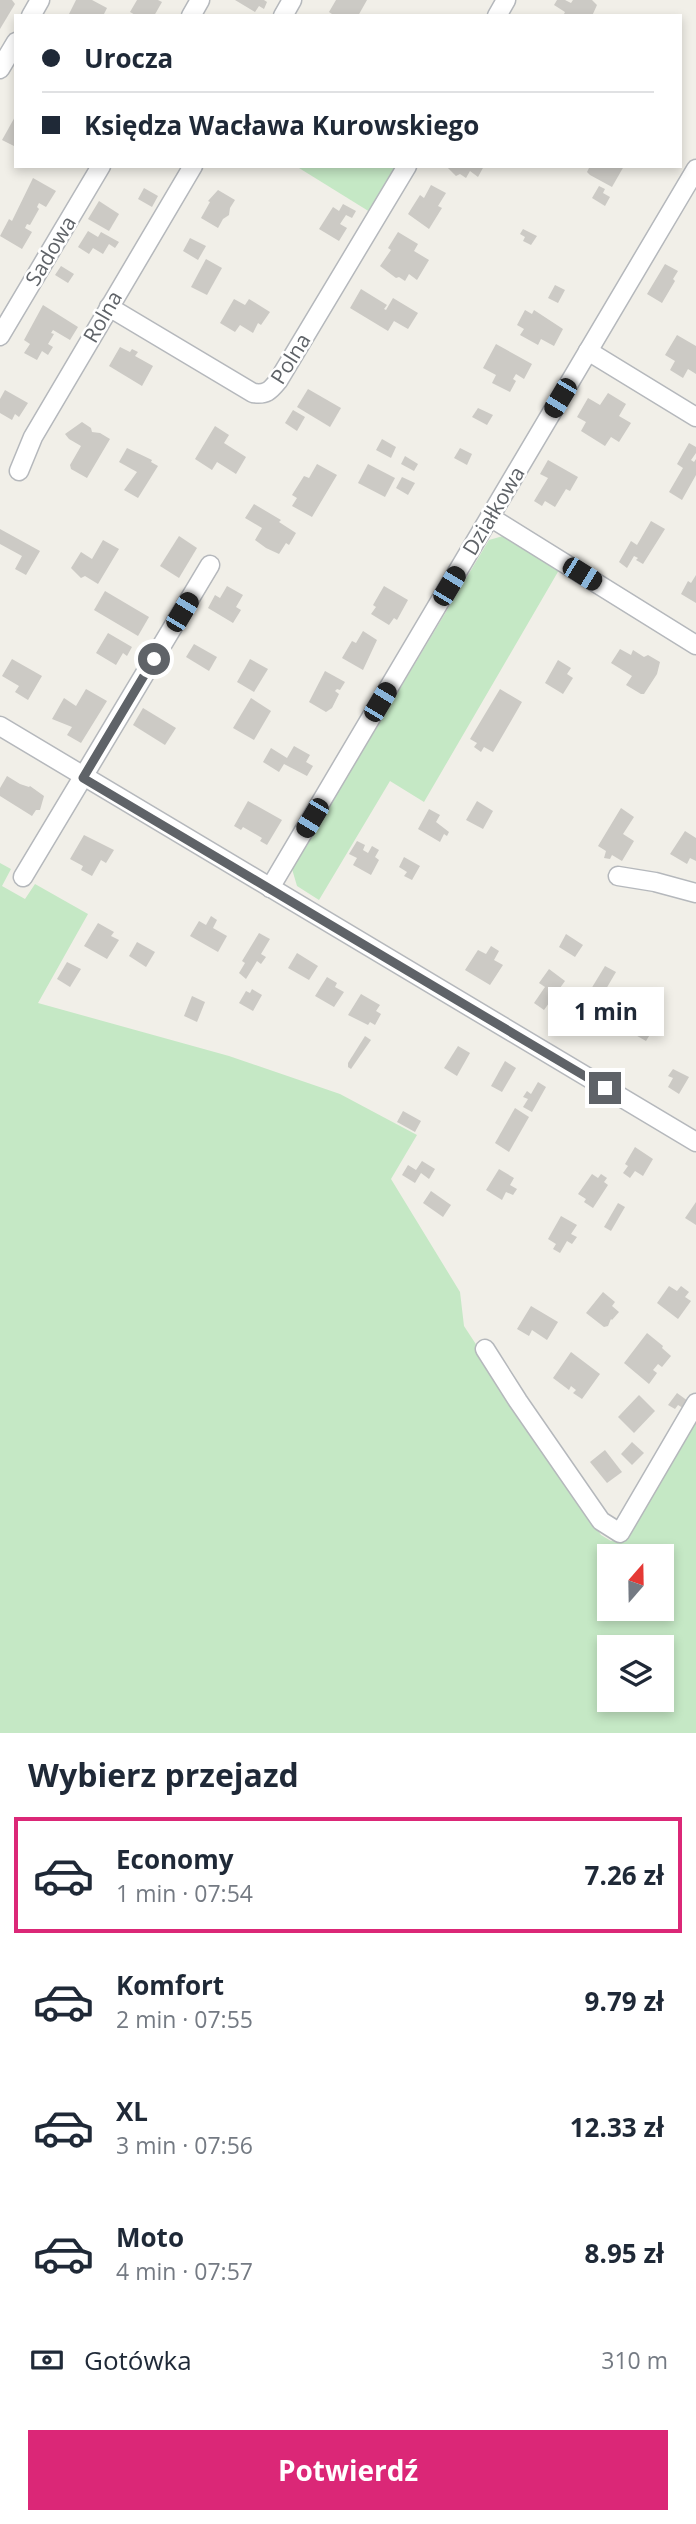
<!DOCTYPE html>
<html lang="pl">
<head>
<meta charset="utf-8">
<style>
  body { margin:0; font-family:"Open Sans",sans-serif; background:#f6f6f7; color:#1f2937; height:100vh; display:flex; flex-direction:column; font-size:26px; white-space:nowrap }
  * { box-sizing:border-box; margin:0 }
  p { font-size:23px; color:#747a83 }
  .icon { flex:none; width:38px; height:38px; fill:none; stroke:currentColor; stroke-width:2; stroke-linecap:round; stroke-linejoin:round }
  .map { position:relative; height:1733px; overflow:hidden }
  .sheet { display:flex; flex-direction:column; background:#fff; flex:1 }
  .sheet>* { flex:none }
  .banner { position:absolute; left:14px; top:14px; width:668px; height:154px; border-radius:0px; box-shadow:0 4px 10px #0003; display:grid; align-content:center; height:154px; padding:0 28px; background:#fff }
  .needle { width:46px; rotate:20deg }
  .controls { position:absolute; left:597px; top:1544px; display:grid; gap:14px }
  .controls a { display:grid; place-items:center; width:77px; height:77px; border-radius:0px; background:#fff; box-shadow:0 4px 10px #0003; font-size:35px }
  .end { position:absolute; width:32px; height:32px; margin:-16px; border:9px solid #5f6368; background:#fff; box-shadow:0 0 0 4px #fff }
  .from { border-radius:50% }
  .bubble { position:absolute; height:49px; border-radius:0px; background:#fff; box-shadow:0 4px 10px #0003; font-size:23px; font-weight:700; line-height:49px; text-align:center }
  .car { position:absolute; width:21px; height:42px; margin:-21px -10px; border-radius:9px; box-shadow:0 0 5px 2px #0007; background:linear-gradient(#222 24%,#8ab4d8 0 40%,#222 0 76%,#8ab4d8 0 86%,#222 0) }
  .banner b { display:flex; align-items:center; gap:24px; height:66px; font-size:26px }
  .banner b+b { border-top:2px solid #e0e1e3 }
  .banner i { width:18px; height:18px; background:#1f2937 }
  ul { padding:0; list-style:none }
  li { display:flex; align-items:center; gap:21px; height:116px; margin:0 14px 10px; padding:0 14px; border:4px solid transparent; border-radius:0px }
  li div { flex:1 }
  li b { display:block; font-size:26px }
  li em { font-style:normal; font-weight:700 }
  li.selected { border-color:#db2777 }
  li>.icon { width:63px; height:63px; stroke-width:1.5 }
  h2 { padding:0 28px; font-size:32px; line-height:84px }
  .pay { display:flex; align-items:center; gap:18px; height:77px; padding:0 28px; font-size:26px }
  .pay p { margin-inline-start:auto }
  .button { display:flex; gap:14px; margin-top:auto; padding:14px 28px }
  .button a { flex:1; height:80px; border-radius:0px; background:#db2777; color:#fff; font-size:28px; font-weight:700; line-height:80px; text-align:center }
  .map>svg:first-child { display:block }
  .green { fill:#c5e8c5; fill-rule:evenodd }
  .building { fill:#cccac5 }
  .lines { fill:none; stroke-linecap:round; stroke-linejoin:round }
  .minor-casing { stroke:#b5b8bc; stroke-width:21 }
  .minor { stroke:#fff; stroke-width:18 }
  .route { stroke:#5f6368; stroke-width:9 }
  .labels { text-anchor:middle; stroke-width:5; stroke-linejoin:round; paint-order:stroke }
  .street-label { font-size:21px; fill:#5f6368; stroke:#fff }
</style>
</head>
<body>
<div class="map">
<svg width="696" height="1733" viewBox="0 0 696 1733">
  <rect width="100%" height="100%" fill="#f1efe8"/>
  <g class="green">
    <path d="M301,166h96l-27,46 -71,-44z"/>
    <path d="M503,536l56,34 -135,232 -34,-21 -71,119 -22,-14 -5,-17 197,-329z"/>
    <path d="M0,863l11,6 -9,17 23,13 10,-15 53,30 -50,89 191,53 111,38 77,41 -26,44 69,113 4,34 137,209 10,6 17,-7 68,-112v311h-696zM609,1556h53v52h-53zM609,1647h53v52h-53z"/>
  </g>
  <g class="building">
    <path d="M0,0h12l3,4 -15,25z"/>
    <path d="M76,0h16l15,8 -4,8h-30l-4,-2z"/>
    <path d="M137,0h21l4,2 -8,14h-17l-7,-4z"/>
    <path d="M235,0h29l3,2 -3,7 -5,-3 -4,6z"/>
    <path d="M336,0h31l-9,16h-23l-6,-4z"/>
    <path d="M557,0h8l6,3 2,-3h19l5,5 -5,11h-29l2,-4 -11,-7z"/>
    <path d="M16,115v32l-14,-7z"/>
    <path d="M446,166h38l-6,11 -8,-6 -4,7 -6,-4 -4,2z"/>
    <path d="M590,166h34l-12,21 -22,-12 -3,-3z"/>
    <path d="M33,178l23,13 -10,16 -7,-4 -2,4 2,2 -9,16 -3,-1 -2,4 7,4 -10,17 -22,-13 9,-17 3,2z"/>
    <path d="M431,185l15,8 -8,13 4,2 -13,21 -21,-15 12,-19 4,3z"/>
    <path d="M599,186l6,3 -2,4 7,4 -5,9 -13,-8z"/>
    <path d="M144,188l14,8 -6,11 -14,-8z"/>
    <path d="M218,190l17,10 -5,8 -1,7 -6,4 -5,9 -17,-10 9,-16 -2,-1z"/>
    <path d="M99,201l20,13 -10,17 -21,-12z"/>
    <path d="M343,204l13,7 -4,7 -6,-3 -6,9 7,4 -8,13 -20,-12 14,-22 6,4z"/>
    <path d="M523,229l14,7 -6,9 -8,-4 2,-4 -5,-3z"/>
    <path d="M88,231l10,6 3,-5 18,10 -4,6 -6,-4 -6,10 -10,-6 -4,6 -11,-7z"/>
    <path d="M398,232l20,12 -4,7 15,9 -12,20 -8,-6 -4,7 -6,-4 -3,1 -16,-12 11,-16 -3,-2z"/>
    <path d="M190,238l16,8 -8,14 -15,-9z"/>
    <path d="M206,259l16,9 -15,27 -16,-8z"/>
    <path d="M665,264l13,7 -5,8 2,2 -13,22 -15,-9z"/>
    <path d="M61,266l13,8 -6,9 -13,-8z"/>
    <path d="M555,285l10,5 -7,13 -10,-5z"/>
    <path d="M361,289l26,16 -3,4 2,1 7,-12 25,15 -10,16 -14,-8 -6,10 -38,-23z"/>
    <path d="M234,299l11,6 4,-6 21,13 -9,13 -3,-2 -5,10 -13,-8 -5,7 -15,-9z"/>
    <path d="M43,305l35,22 -8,13 -17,-10 -2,3 3,1 -6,10 5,3 -5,8 -6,-4 -5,9 -13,-7 6,-9 -6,-4z"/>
    <path d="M525,310l7,4 2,-4 29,19 -9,17 -13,-7 -3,6 -18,-10 4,-6 -7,-4z"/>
    <path d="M677,335l19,11v28l-8,-5 -5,9 -13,-8 5,-9 -10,-6z"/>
    <path d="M496,344l36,20 -8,15 -8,-5 -3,5 3,2 -6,11 -18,-9 4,-8 -13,-7z"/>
    <path d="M120,347l10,5 2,-3 6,3 -3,4 18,10 -11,20 -33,-20z"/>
    <path d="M308,389l33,19 -11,19 -33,-20z"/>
    <path d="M5,390l23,13 -9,14 -4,-3 -3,6 -12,-7v-14z"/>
    <path d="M608,393l18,11 -7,12 12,7 -12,19 -8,-5 -6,9 -24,-15 5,-9 -9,-5 11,-19 12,7z"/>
    <path d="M478,408l15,7 -6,10 -15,-8z"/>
    <path d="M293,410l12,7 -8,14 -12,-8z"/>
    <path d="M82,422l9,6 1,4 8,1 10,6 -23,39 -16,-9 -1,-4 11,-19 -12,-7 -4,-5z"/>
    <path d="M215,426l14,9 -5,8 22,14 -10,17 -19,-12 -5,8 -17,-11z"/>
    <path d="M382,439l14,8 -5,11 -15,-8z"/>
    <path d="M689,443l7,4v6l-5,7 3,2 2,-3v16l-14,25 -13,-8 14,-24 -6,-4z"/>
    <path d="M127,448l25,12 -1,2 7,4 -20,32 -14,-8 13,-18 -18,-10z"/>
    <path d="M460,448l12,6 -5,11 -13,-7z"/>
    <path d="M405,456l13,8 -4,7 -13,-7z"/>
    <path d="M548,460l30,17 -8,14 -4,-2 -11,18 -10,-6 -3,5 -8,-5 14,-23 -8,-4z"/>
    <path d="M317,464l20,11 -25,42 -20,-11 5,-8 -5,-3 12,-19 5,2z"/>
    <path d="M368,464l27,14 -10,19 -27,-14z"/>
    <path d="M402,477l13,6 -7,12 -12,-7z"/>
    <path d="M254,504l27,16 -2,2 17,11 -7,12 -3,-2 -7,11 -13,-6 -11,-8 7,-12 -17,-10z"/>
    <path d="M651,521l14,8 -22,35 -7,-4 2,-2 -4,-2 -7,12 -8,-6 12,-21 6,4z"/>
    <path d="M0,529l40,22 -14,24 -11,-6 7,-13 -22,-12z"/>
    <path d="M179,536l18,12 -18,30 -19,-12z"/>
    <path d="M103,540l16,9 -21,35 -13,-8 -4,2 -10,-10 10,-16 11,7z"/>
    <path d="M696,575v28l-15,-9 7,-13 3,2z"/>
    <path d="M227,586l16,9 -7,12 5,3 -8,13 -25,-15 7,-13 5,3z"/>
    <path d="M384,586l24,14 -11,20 -3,-2 -5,7 -18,-11 5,-7 -3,-2z"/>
    <path d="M105,591l44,26 -11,19 -44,-26z"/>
    <path d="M363,631l14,9 -14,30 -21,-12 10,-17 4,2z"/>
    <path d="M108,633l24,14 -5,9 -4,-3 -7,12 -20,-12z"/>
    <path d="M194,644l23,13 -8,14 -23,-14z"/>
    <path d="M620,649l11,6 2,-5 11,7 4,-2 12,7 -3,12 -13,20h-3l-15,-9 6,-9 -21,-13z"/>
    <path d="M12,659l30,17 -14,24 -13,-8 4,-6 -17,-10z"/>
    <path d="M250,659l18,10 -14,23 -17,-10z"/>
    <path d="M558,660l13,8 -4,6 6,4 -10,16 -18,-11z"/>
    <path d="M325,671l20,11 -5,8 -3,-1 -2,2 4,3 -7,14 -6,4 -17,-10z"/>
    <path d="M86,689l21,12 -26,42 -14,-8 5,-8 -20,-8 12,-21 12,8z"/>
    <path d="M500,689l22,13 -29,50 -9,-5 -3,5 -7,-5 3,-4 -7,-4z"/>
    <path d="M251,698l20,13 -17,29 -21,-12z"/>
    <path d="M143,708l33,20 -11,17 -32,-20z"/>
    <path d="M294,746l16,9 -4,7 7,4 -6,10 -23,-12 -5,8 -16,-10 8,-14 16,10z"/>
    <path d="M7,776l13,8 9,3 1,-1 14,10 -4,14h-4l-4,6 -32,-20v-8z"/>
    <path d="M248,801l34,19 -15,25 -7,-4 2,-3 -19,-11 -2,3 -7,-4z"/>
    <path d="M477,801l16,10 -10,18 -17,-9z"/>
    <path d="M621,808l13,9 -11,17 11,7 -12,20 -10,-6 -2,4 -6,-1 2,-7 -8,-5z"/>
    <path d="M429,809l11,6 -4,7 13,10 -2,4 -3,-2 -4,8 -22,-13z"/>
    <path d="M685,831l11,7v23l-6,-3 -3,6 -17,-10z"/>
    <path d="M84,835l30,15 -8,13 -5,-3 -9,16 -11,-6 2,-4 -13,-7z"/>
    <path d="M357,841l8,4 -2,5 5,3 4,-7 7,4 -4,7 4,3 -8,15 -18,-10 4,-7 -8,-4z"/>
    <path d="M404,857l16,9 -8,14 -8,-4 3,-4 -8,-5z"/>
    <path d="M211,916l6,4 -4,8 14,8 -9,16 -28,-16 9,-15 7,4z"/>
    <path d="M98,923l16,9 -3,4 8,4 -12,19 -23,-13z"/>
    <path d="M259,933l11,6 -9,15 5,3 -5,7 -4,-3 -11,18 -7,-6 6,-10 -3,-2z"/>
    <path d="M566,934l17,11 -8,12 -16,-10z"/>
    <path d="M137,942l18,10 -9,15 -17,-11z"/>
    <path d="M491,946l8,5 -5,9 9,5 -13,20 -25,-15 13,-20 8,4z"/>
    <path d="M297,953l21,13 -9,14 -21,-12z"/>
    <path d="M67,962l14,7 -11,18 -13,-8z"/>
    <path d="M605,966l11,6 -17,29 -11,-7z"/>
    <path d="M549,969l16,12 -21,29 -10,-7 11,-16 -6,-4z"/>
    <path d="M327,977l10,6 -2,4 9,5 -10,15 -19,-11z"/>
    <path d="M252,989l10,6 -9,16 -14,-8 7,-12 4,2z"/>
    <path d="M361,994l19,11 -4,6 5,3 -6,11 -5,-3 -2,3 -20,-10z"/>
    <path d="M192,996l13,6 -8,20 -13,-6z"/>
    <path d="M645,1008l9,4 -4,7 7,4 -11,18 -21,-12 10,-19 7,4z"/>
    <path d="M365,1036l6,4 -20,29 -3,-2v-4z"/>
    <path d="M458,1046l12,7 -13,23 -13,-8z"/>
    <path d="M505,1061l11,7 -14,24 -11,-6z"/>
    <path d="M673,1069l16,8 -10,17 -11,-7 5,-9 -5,-2z"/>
    <path d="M538,1082l8,5 -14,25 -9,-5 5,-8 -5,-2 4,-6 4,3z"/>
    <path d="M515,1108l14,9 -20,35 -14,-9z"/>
    <path d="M403,1111l18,10 -6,11 -18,-10z"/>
    <path d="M635,1147l18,12 -10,17 -8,-5 -5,7 -7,-5 5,-7 -3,-2z"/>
    <path d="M422,1161l13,8 -6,10 -8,-6 -6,10 -13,-8 6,-10 8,5z"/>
    <path d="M499,1169l15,9 -4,7 7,4 -4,6 -7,-3 -4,8 -16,-10z"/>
    <path d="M592,1174l6,4 3,-4 6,4 -3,4 4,3 -15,23 -9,-6 2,-3 -8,-5z"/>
    <path d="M431,1191l20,14 -8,12 -20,-14z"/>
    <path d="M696,1202v23l-11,-7z"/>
    <path d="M618,1203l7,4 -14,24 -7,-4z"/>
    <path d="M561,1216l16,9 -6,9 6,3 -5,7 -5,-3 -7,12 -7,-4 3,-5 -8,-5z"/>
    <path d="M669,1286l8,5 4,-5 8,6 -4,5 6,4 -13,18 -21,-16z"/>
    <path d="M603,1292l12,10 -3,4 7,6 -7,8 -1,-1 -3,7 -4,1 -18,-14z"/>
    <path d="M531,1306l27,16 -11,18 -15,-10 -3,6 -12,-7z"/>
    <path d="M647,1333l16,13 -1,2 9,8 -9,11 -4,-3 -5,6 4,3 -8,11 -25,-21z"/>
    <path d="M571,1352l29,22 -18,25 -9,-6 3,-3 -5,-4 -2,4 -16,-12z"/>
    <path d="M677,1393l11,8 -5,7 -5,-3 -3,4 -7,-4z"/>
    <path d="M639,1395l16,16 -21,22 -16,-16z"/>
    <path d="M632,1442l12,11 -12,12 -11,-11z"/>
    <path d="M605,1450l17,22 -15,11 -17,-21z"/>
  </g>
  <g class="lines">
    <g class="minor-casing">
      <g id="minor">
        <path d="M31,16l9,-16"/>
        <path d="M191,16l9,-16"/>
        <path d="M283,16l9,-16"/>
        <path d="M497,16l9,-16"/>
        <path d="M0,69l16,-27"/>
        <path d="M109,307l144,86c13,2 17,-2 25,-12l129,-215"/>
        <path d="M0,336l101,-170"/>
        <path d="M588,351l108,66"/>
        <path d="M19,471l14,-34 160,-271"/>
        <path d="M490,517l206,128"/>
        <path d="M0,726l696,416"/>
        <path d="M618,876l37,6 41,11"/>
        <path d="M23,877l187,-312"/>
        <path d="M270,888l426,-719"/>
        <path d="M485,1349l33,52 83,120 19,12 76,-130"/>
      </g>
    </g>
    <use href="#minor" class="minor"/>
  </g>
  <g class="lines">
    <path class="route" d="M154,659l-71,119 522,310"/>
  </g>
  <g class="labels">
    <g class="street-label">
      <text transform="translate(51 251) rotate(-59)" y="7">Sadowa</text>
      <text transform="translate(103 317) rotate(-60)" y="7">Rolna</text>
      <text transform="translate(291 359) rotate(-58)" y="7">Polna</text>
      <text transform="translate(494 511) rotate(-59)" y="7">Działkowa</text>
    </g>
  </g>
</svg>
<div class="controls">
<a><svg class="needle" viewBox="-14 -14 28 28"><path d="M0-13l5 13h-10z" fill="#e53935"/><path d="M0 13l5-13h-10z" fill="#747a83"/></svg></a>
<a><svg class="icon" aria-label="layers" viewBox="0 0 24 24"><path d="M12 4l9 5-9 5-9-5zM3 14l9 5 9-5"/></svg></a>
</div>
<i class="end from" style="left:154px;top:659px"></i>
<i class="end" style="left:605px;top:1088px"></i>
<div class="bubble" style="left:548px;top:987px;width:116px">1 min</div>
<i class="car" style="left:560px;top:398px;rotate:211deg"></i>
<i class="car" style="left:582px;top:574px;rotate:122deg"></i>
<i class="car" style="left:449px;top:586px;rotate:31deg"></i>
<i class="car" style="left:182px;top:612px;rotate:31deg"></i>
<i class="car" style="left:380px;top:702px;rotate:31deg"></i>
<i class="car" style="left:312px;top:818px;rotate:211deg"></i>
<div class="banner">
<b><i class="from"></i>Urocza</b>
<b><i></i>Księdza Wacława Kurowskiego</b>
</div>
</div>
<section class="sheet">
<h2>Wybierz przejazd</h2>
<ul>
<li class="selected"><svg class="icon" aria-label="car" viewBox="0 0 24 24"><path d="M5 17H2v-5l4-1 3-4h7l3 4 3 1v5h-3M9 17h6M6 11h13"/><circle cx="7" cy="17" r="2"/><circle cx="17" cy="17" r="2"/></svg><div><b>Economy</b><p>1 min · 07:54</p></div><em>7.26 zł</em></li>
<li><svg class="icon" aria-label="car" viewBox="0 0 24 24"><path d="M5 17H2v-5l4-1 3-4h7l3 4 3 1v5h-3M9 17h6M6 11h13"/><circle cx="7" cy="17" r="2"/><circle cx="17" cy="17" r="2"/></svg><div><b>Komfort</b><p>2 min · 07:55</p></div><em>9.79 zł</em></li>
<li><svg class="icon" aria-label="car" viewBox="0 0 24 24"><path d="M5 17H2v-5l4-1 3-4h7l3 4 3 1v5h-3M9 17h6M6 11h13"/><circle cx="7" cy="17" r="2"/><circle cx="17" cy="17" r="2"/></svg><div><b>XL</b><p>3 min · 07:56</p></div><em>12.33 zł</em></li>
<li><svg class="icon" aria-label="car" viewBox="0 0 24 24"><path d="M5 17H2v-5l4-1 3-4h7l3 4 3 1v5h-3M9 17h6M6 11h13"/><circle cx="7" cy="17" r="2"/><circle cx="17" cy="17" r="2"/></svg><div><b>Moto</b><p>4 min · 07:57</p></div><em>8.95 zł</em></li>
</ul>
<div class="pay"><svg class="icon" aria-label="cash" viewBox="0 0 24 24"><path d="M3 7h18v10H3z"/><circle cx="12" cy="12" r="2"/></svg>Gotówka<p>310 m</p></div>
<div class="button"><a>Potwierdź</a></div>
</section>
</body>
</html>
